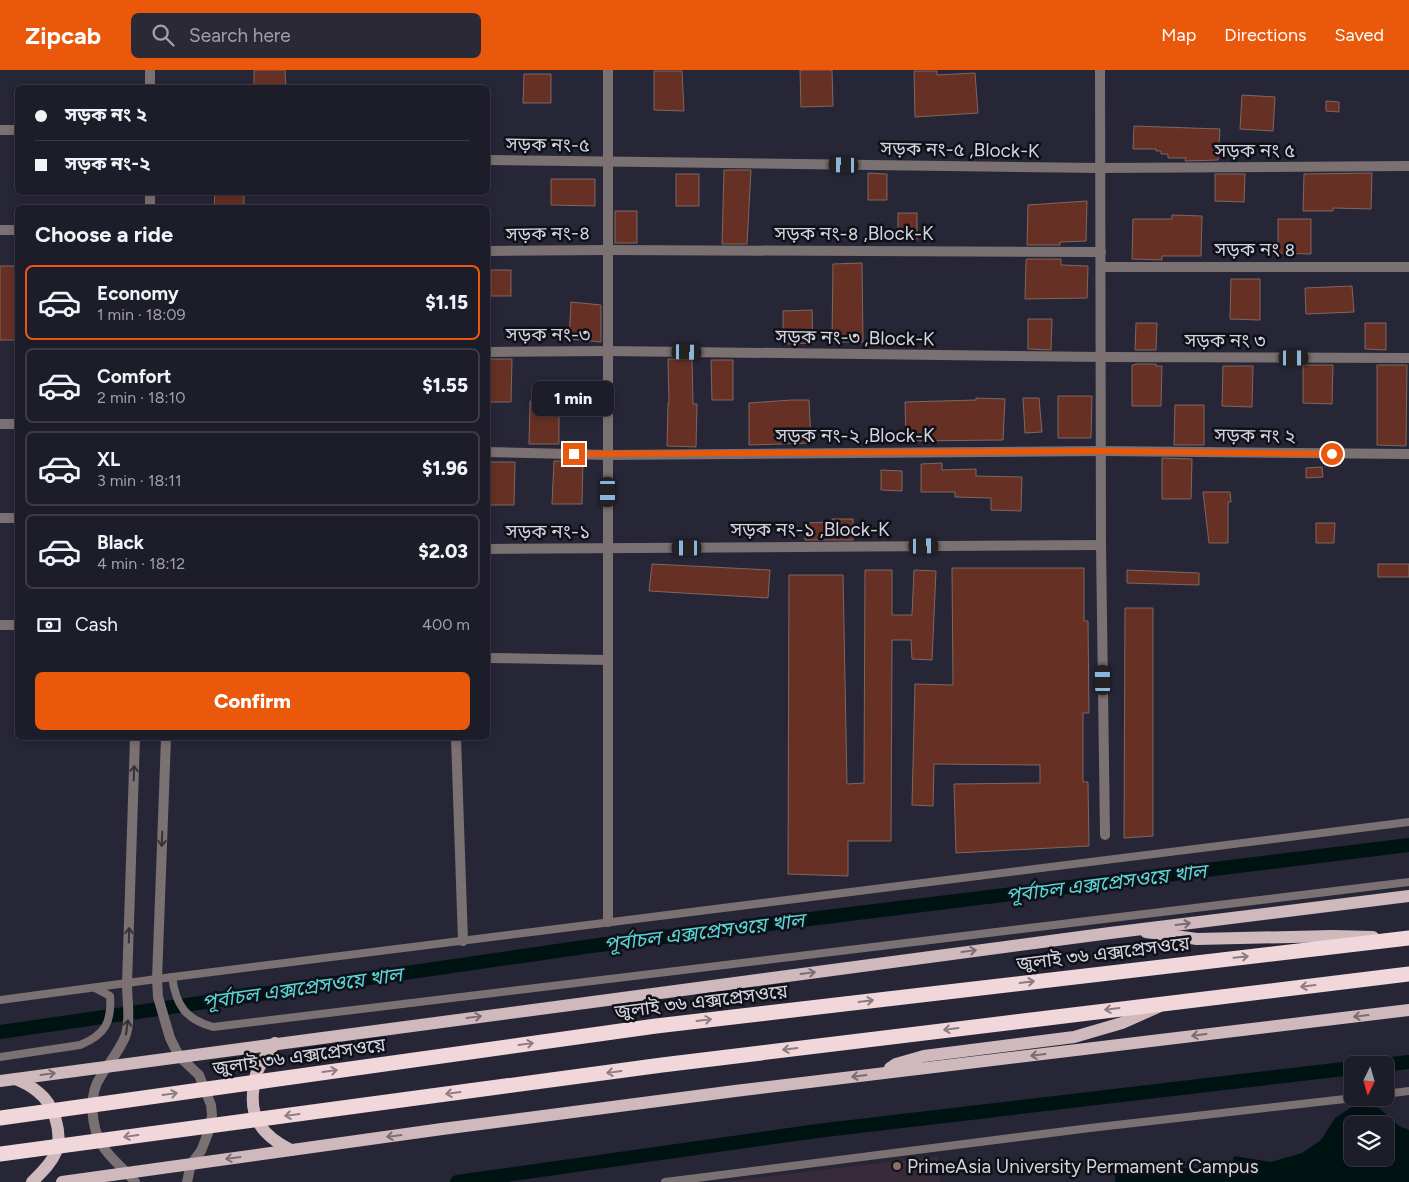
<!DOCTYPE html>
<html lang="en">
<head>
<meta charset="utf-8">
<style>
  body { margin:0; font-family:Figtree,"Noto Sans Bengali",sans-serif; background:#2a2935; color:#f1f3f6; height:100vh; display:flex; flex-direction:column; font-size:19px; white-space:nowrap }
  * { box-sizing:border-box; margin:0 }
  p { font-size:16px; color:#a0a1a8 }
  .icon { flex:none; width:28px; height:28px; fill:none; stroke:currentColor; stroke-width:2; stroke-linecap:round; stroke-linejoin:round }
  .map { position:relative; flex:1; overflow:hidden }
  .panel { position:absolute; left:15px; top:135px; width:475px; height:535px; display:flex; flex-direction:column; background:#1d1c29; border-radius:8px; box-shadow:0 2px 8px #0003,0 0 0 1px #3b3a46 }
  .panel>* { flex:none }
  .hud { position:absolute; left:15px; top:15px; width:475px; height:110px; border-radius:8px; box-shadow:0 2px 8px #0003,0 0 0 1px #3b3a46; display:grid; align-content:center; height:110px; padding:0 20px; background:#1d1c29 }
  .needle { width:32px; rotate:185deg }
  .buttons { position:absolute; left:1344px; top:986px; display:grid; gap:10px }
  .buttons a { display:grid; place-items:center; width:50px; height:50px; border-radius:8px; background:#1d1c29; box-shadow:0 2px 8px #0003,0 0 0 1px #3b3a46; font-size:25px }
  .end { position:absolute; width:22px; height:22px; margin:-11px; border:6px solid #ea580c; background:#fff; box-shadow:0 0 0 2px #fff }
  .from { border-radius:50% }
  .bubble { position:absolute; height:35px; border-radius:8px; background:#1d1c29; box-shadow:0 2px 8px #0003,0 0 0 1px #3b3a46; font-size:16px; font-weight:800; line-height:35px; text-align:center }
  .car { position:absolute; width:15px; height:30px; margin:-15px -8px; border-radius:6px; box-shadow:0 0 4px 1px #0007; background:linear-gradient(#222 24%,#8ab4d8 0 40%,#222 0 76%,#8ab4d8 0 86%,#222 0) }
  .hud b { display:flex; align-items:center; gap:18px; height:48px; font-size:19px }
  .hud b+b { border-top:1px solid #3b3a46 }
  .hud i { width:12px; height:12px; background:#f1f3f6 }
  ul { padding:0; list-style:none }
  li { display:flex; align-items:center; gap:15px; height:75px; margin:0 10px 8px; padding:0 10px; border:2px solid #3b3a46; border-radius:8px }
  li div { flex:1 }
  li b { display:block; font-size:19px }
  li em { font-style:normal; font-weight:800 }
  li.on { border-color:#ea580c }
  li>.icon { width:45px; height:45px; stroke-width:1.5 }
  h2 { padding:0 20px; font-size:22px; line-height:60px }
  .pay { display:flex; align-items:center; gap:12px; height:55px; padding:0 20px; font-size:19px }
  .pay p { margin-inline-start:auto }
  .action { display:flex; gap:10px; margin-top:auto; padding:10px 20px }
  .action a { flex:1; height:58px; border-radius:8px; background:#ea580c; color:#fff; font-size:20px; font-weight:800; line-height:58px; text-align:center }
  header { display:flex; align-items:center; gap:30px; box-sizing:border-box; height:70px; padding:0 25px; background:#ea580c; color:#fff }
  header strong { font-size:24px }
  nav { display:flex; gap:28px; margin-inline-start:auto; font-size:18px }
  .search { width:350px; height:45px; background:#2a2935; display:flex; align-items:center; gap:12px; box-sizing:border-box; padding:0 18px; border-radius:8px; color:#a0a1a8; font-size:19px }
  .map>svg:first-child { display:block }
  .education { fill:#372b39 }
  .water { fill:#001313; fill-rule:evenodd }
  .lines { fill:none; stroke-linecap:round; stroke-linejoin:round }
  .canal { stroke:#001313; stroke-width:14 }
  .building { fill:#663024; stroke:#7e6761 }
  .pedestrian { stroke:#7b7072; stroke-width:8 }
  .minor { stroke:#7b7072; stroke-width:10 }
  .tertiary { stroke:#7b7072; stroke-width:10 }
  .primary { stroke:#cfb9bd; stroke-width:12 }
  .motorway { stroke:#f1d6da; stroke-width:15 }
  .oneway { stroke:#353238 }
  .oneway2 { stroke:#796d73 }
  .oneway3 { stroke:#8c7d83 }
  .route { stroke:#ea580c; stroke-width:6 }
  .education-dot { fill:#8d6e63; stroke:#101018; stroke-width:2 }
  .labels { text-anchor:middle; stroke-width:5; stroke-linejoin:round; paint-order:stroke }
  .street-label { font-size:19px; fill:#d4d4df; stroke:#101018 }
  .poi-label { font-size:19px; fill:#d4d4df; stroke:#101018; text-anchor:start }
  .water-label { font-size:20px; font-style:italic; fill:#59d7d8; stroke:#101018 }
</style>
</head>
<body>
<header>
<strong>Zipcab</strong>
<div class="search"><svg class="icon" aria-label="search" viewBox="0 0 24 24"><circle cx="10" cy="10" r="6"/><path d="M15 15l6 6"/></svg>Search here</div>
<nav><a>Map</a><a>Directions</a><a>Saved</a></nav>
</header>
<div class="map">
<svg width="1409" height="1112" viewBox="0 0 1409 1112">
  <rect width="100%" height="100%" fill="#272637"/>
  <path class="education" d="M938,1086l3,20 -1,6h-218z"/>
  <path class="water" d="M1353,1036l26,2 20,18 10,4v52h-294l1,-14h114l4,-12 37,6 31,-9 19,-13 14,-22zM1352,1055h33v33h-33z"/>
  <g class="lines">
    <g class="canal">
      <path d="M0,962l591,-86 818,-101"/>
      <path d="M1381,995l28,-3"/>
      <path d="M457,1112l360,-51 535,-63"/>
    </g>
  </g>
  <g class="building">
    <path d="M254,0h31l1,18h-32z"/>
    <path d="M800,0h32l1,36 -32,1z"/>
    <path d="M654,1h28l2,40 -30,-1z"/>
    <path d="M914,1h23v4l38,-2 3,40 -63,4z"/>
    <path d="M524,4h27v29h-28z"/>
    <path d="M1242,25l33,2 -2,34 -33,-2z"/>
    <path d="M1326,31l13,1v10l-13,-1z"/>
    <path d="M1134,56l86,3 -2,31 -33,1 1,-3h-18v-4h-7v-3h-5v-2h-23z"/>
    <path d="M724,100h27l-4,74h-25z"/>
    <path d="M868,103l19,1v26h-19z"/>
    <path d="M1372,103l-1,36 -38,-1v3h-30l1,-37z"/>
    <rect x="676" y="104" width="23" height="32"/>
    <path d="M1215,104h30l-1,28 -29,-1z"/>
    <path d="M551,109h44v27l-44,-1z"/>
    <path d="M215,122h29v16h-30z"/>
    <path d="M1087,131l-1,40 -26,1v3h-33l1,-40z"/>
    <rect x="615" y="141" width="22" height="32"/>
    <rect x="898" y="143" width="19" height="27"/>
    <path d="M1172,145l30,1 -1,40h-39v4l-30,-1 1,-40h39z"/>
    <path d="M1278,149h33v35l-33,-1z"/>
    <path d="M1027,189h34v6l27,1 -1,32 -62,1 1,-39z"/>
    <path d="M862,193l1,79h-31l1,-78z"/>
    <rect x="0" y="196" width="18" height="74"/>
    <rect x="491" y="200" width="20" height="26"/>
    <path d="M1231,209h29v41l-30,-1z"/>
    <path d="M1352,216l2,26 -48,2 -1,-26z"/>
    <path d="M571,232l30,3v37l-32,-3z"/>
    <path d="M812,240l1,33 -30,1v-33z"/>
    <path d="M1028,249h24l-1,31 -23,-1z"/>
    <path d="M1136,253h21l-1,27h-21z"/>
    <path d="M1365,253h21v27l-21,-1z"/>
    <path d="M488,289h24l-1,43h-23z"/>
    <path d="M668,289h24l1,45h4l-1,43 -29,-1 1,-43h1z"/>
    <path d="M711,290h22v40h-21z"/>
    <path d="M1135,294h21v2h6l-1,40h-29v-41h3z"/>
    <path d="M1303,295h30l-1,39 -29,-1z"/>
    <path d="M1377,295h30l-1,81 -29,-1z"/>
    <path d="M1223,296h30l-1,41 -30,-1z"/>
    <path d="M1058,326h34l-1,42h-33z"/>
    <path d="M976,328l29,1 -2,41 -97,1 -1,-39 71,-2z"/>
    <path d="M1023,328h16l3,34 -17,1z"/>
    <path d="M792,330h17l2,43 -62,2v-42z"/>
    <path d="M530,331h29v43h-30z"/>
    <path d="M1175,335h29v40h-30z"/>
    <path d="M1162,388l30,1 -1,40h-29z"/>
    <path d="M554,391h29l-1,43h-30z"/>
    <path d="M488,392h27l-1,43h-26z"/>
    <path d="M942,393v7l34,-1v7l46,1 -1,34 -30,-1v-12l-36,-1v-5h-34v-28z"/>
    <path d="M1322,397l1,10 -17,1v-10z"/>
    <path d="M881,400l21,1v20l-21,-1z"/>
    <path d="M1203,422h27l1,10h-3v41h-19z"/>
    <path d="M832,449h21v21h-48l-1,-17 28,-1z"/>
    <path d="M1316,453h19l-1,20h-18z"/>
    <path d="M652,494l118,6 -2,28 -119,-7z"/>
    <rect x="1378" y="494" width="31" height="13"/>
    <path d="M952,498h132v53h4l1,92h-6v69h5l1,64 -133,7 -2,-69 86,-1v-18l-106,-1 -1,42 -21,-1 3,-121 38,1z"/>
    <path d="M865,500h27v45h20l2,-45 22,1 -4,89 -20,-1 -1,-19h-19l-1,201h-43v35l-60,-2 1,-299h54l4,209 17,-1z"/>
    <path d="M1127,500l72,3v12l-72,-2z"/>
    <path d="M1125,538h28v228l-29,2z"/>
  </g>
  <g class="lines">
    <g class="pedestrian">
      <path d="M172,907c4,28 13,42 41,50l1196,-145"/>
      <path d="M0,930l157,-21 1252,-157"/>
      <path d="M0,987l80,-12c25,-10 32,-23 30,-49l-15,-8"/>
      <path d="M1385,1024l24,-3"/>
      <path d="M665,1112l425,-54 264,-30"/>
    </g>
    <g class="minor">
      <path d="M1100,0l1,475 4,290"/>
      <path d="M0,60h18"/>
      <path d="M488,90l613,8 308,-2"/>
      <path d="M0,160h18"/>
      <path d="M488,181l120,-1 493,2"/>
      <path d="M1101,197h308"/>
      <path d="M488,282l120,-1 493,6 308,1"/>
      <path d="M0,354h18"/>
      <path d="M488,382l120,3 493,-4 308,3"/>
      <path d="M0,448h18"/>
      <path d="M488,479l613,-4"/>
      <path d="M0,555h18"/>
      <path d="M488,588l120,2"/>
      <path d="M456,668l7,203"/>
      <path d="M608,852v-852"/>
    </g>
    <g class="tertiary">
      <path d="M150,0v18"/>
      <path d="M150,122v16"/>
      <path d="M166,668l-9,241 1,18 12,41 9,18 20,19 12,30 1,10 -2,13 -9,23 -10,13 -4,18"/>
      <path d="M135,1112c-10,-13 -24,-22 -33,-37 -11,-18 -14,-51 -1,-69 8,-13 18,-25 24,-39 6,-16 2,-37 2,-53l8,-246"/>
    </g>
    <g class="primary">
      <path d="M1146,862l51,7 136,-3 40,1"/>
      <path d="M275,973c-6,9 -13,17 -17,27 -3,4 -3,10 -4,15 -6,33 9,51 37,65"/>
      <path d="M890,998l6,-4 28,-8 150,-19 48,-14 36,-16"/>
      <path d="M15,1009c8,3 16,7 23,13 16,12 25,41 18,60 -5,12 -15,21 -24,30"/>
      <path d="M0,1011l1110,-148 299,-37"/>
      <path d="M62,1112l380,-53 293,-38 674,-81"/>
    </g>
    <g class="motorway">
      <path d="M0,1048l656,-92 753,-88"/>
      <path d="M0,1084l662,-89 747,-91"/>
    </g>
  </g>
  <defs><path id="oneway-shaft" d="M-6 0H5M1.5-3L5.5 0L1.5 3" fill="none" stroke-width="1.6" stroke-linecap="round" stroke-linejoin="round" transform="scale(1.25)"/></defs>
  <g class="oneway">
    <use href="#oneway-shaft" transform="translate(134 703) rotate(-88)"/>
    <use href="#oneway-shaft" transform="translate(162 769) rotate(92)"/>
    <use href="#oneway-shaft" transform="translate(129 865) rotate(-88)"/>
    <use href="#oneway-shaft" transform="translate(127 957) rotate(-82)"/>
  </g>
  <g class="oneway2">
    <use href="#oneway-shaft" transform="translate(1183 854) rotate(-7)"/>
    <use href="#oneway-shaft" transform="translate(969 881) rotate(-8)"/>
    <use href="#oneway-shaft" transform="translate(808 903) rotate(-8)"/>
    <use href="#oneway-shaft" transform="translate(1361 946) rotate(173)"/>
    <use href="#oneway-shaft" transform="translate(474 947) rotate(-8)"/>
    <use href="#oneway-shaft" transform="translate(1199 965) rotate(173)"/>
    <use href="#oneway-shaft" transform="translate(1038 985) rotate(173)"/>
    <use href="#oneway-shaft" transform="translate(48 1004) rotate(-8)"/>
    <use href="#oneway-shaft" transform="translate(859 1006) rotate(173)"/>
    <use href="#oneway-shaft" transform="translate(394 1066) rotate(172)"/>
    <use href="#oneway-shaft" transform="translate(233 1088) rotate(172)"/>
  </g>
  <g class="oneway3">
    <use href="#oneway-shaft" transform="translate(1241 887) rotate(-6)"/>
    <use href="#oneway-shaft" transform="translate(1027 912) rotate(-7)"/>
    <use href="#oneway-shaft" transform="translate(1308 916) rotate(173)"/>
    <use href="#oneway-shaft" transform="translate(866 931) rotate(-7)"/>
    <use href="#oneway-shaft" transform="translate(1112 939) rotate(173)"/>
    <use href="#oneway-shaft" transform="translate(704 950) rotate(-7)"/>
    <use href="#oneway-shaft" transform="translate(951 959) rotate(173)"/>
    <use href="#oneway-shaft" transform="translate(526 974) rotate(-8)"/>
    <use href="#oneway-shaft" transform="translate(790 979) rotate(173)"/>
    <use href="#oneway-shaft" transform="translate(330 1001) rotate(-8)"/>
    <use href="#oneway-shaft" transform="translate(614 1002) rotate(172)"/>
    <use href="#oneway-shaft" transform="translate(453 1023) rotate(172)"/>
    <use href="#oneway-shaft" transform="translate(170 1024) rotate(-8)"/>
    <use href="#oneway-shaft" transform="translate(292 1045) rotate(172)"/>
    <use href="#oneway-shaft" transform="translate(131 1066) rotate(172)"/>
  </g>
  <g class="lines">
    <path class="route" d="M574,384l527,-3 231,3"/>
  </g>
  <circle class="education-dot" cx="897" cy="1096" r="5"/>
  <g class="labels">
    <g class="street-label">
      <text transform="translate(548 74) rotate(1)" y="7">সড়ক নং-৫</text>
      <text transform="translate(960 79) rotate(1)" y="7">সড়ক নং-৫ ,Block-K</text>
      <text x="1255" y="87">সড়ক নং ৫</text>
      <text transform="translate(548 163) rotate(-1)" y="7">সড়ক নং-৪</text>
      <text x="854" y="170">সড়ক নং-৪ ,Block-K</text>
      <text x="1255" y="186">সড়ক নং ৪</text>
      <text x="548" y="271">সড়ক নং-৩</text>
      <text transform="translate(855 267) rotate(1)" y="7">সড়ক নং-৩ ,Block-K</text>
      <text x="1225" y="277">সড়ক নং ৩</text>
      <text x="855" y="372">সড়ক নং-২ ,Block-K</text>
      <text transform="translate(1255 365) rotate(1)" y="7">সড়ক নং ২</text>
      <text x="810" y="466">সড়ক নং-১ ,Block-K</text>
      <text x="548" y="468">সড়ক নং-১</text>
      <text transform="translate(1103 883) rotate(-7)" y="7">জুলাই ৩৬ এক্সপ্রেসওয়ে</text>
      <text transform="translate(701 931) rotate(-7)" y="7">জুলাই ৩৬ এক্সপ্রেসওয়ে</text>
      <text transform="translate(299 986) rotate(-8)" y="7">জুলাই ৩৬ এক্সপ্রেসওয়ে</text>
    </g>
    <g class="poi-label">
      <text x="907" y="1103">PrimeAsia University Permament Campus</text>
    </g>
    <g class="water-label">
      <text transform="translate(1106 813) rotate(-7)" y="7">পূর্বাচল এক্সপ্রেসওয়ে খাল</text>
      <text transform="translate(704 862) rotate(-7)" y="7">পূর্বাচল এক্সপ্রেসওয়ে খাল</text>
      <text transform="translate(302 918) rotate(-8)" y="7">পূর্বাচল এক্সপ্রেসওয়ে খাল</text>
    </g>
  </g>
</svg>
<div class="buttons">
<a><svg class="needle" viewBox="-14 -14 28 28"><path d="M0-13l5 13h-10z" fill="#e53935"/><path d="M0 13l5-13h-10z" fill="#a0a1a8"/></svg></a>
<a><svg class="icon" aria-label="layers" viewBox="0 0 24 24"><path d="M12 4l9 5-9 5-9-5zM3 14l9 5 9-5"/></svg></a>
</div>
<i class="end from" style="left:1332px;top:384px"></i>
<i class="end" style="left:574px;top:384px"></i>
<div class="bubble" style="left:532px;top:311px;width:82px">1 min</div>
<i class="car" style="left:844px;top:95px;rotate:271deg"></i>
<i class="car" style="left:687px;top:282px;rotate:91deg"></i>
<i class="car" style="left:1294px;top:288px;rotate:90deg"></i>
<i class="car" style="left:608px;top:422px;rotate:180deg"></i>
<i class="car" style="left:924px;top:476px;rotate:89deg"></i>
<i class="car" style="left:687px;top:478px;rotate:270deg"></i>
<i class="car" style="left:1103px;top:610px;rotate:359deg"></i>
<div class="hud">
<b><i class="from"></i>সড়ক নং ২</b>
<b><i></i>সড়ক নং-২</b>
</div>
<section class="panel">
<h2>Choose a ride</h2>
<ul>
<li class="on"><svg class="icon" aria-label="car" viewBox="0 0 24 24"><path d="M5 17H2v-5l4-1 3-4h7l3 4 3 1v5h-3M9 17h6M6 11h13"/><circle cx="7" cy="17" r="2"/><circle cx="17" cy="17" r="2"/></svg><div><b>Economy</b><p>1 min · 18:09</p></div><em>$1.15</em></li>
<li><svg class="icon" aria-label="car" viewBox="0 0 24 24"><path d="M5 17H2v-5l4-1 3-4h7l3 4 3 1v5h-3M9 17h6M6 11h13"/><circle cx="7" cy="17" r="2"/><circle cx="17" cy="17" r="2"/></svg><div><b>Comfort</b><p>2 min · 18:10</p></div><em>$1.55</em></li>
<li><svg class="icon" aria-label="car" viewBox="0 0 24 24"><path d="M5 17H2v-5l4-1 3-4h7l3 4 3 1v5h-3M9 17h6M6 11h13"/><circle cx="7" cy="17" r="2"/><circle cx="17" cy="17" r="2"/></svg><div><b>XL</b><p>3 min · 18:11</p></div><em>$1.96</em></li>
<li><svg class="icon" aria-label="car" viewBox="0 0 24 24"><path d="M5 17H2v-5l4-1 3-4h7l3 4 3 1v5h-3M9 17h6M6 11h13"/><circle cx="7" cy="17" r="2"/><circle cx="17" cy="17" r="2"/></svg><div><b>Black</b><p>4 min · 18:12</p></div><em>$2.03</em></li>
</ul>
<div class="pay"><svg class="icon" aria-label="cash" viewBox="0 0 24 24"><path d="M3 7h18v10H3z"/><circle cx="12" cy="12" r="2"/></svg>Cash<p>400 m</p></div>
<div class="action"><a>Confirm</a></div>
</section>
</div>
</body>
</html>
